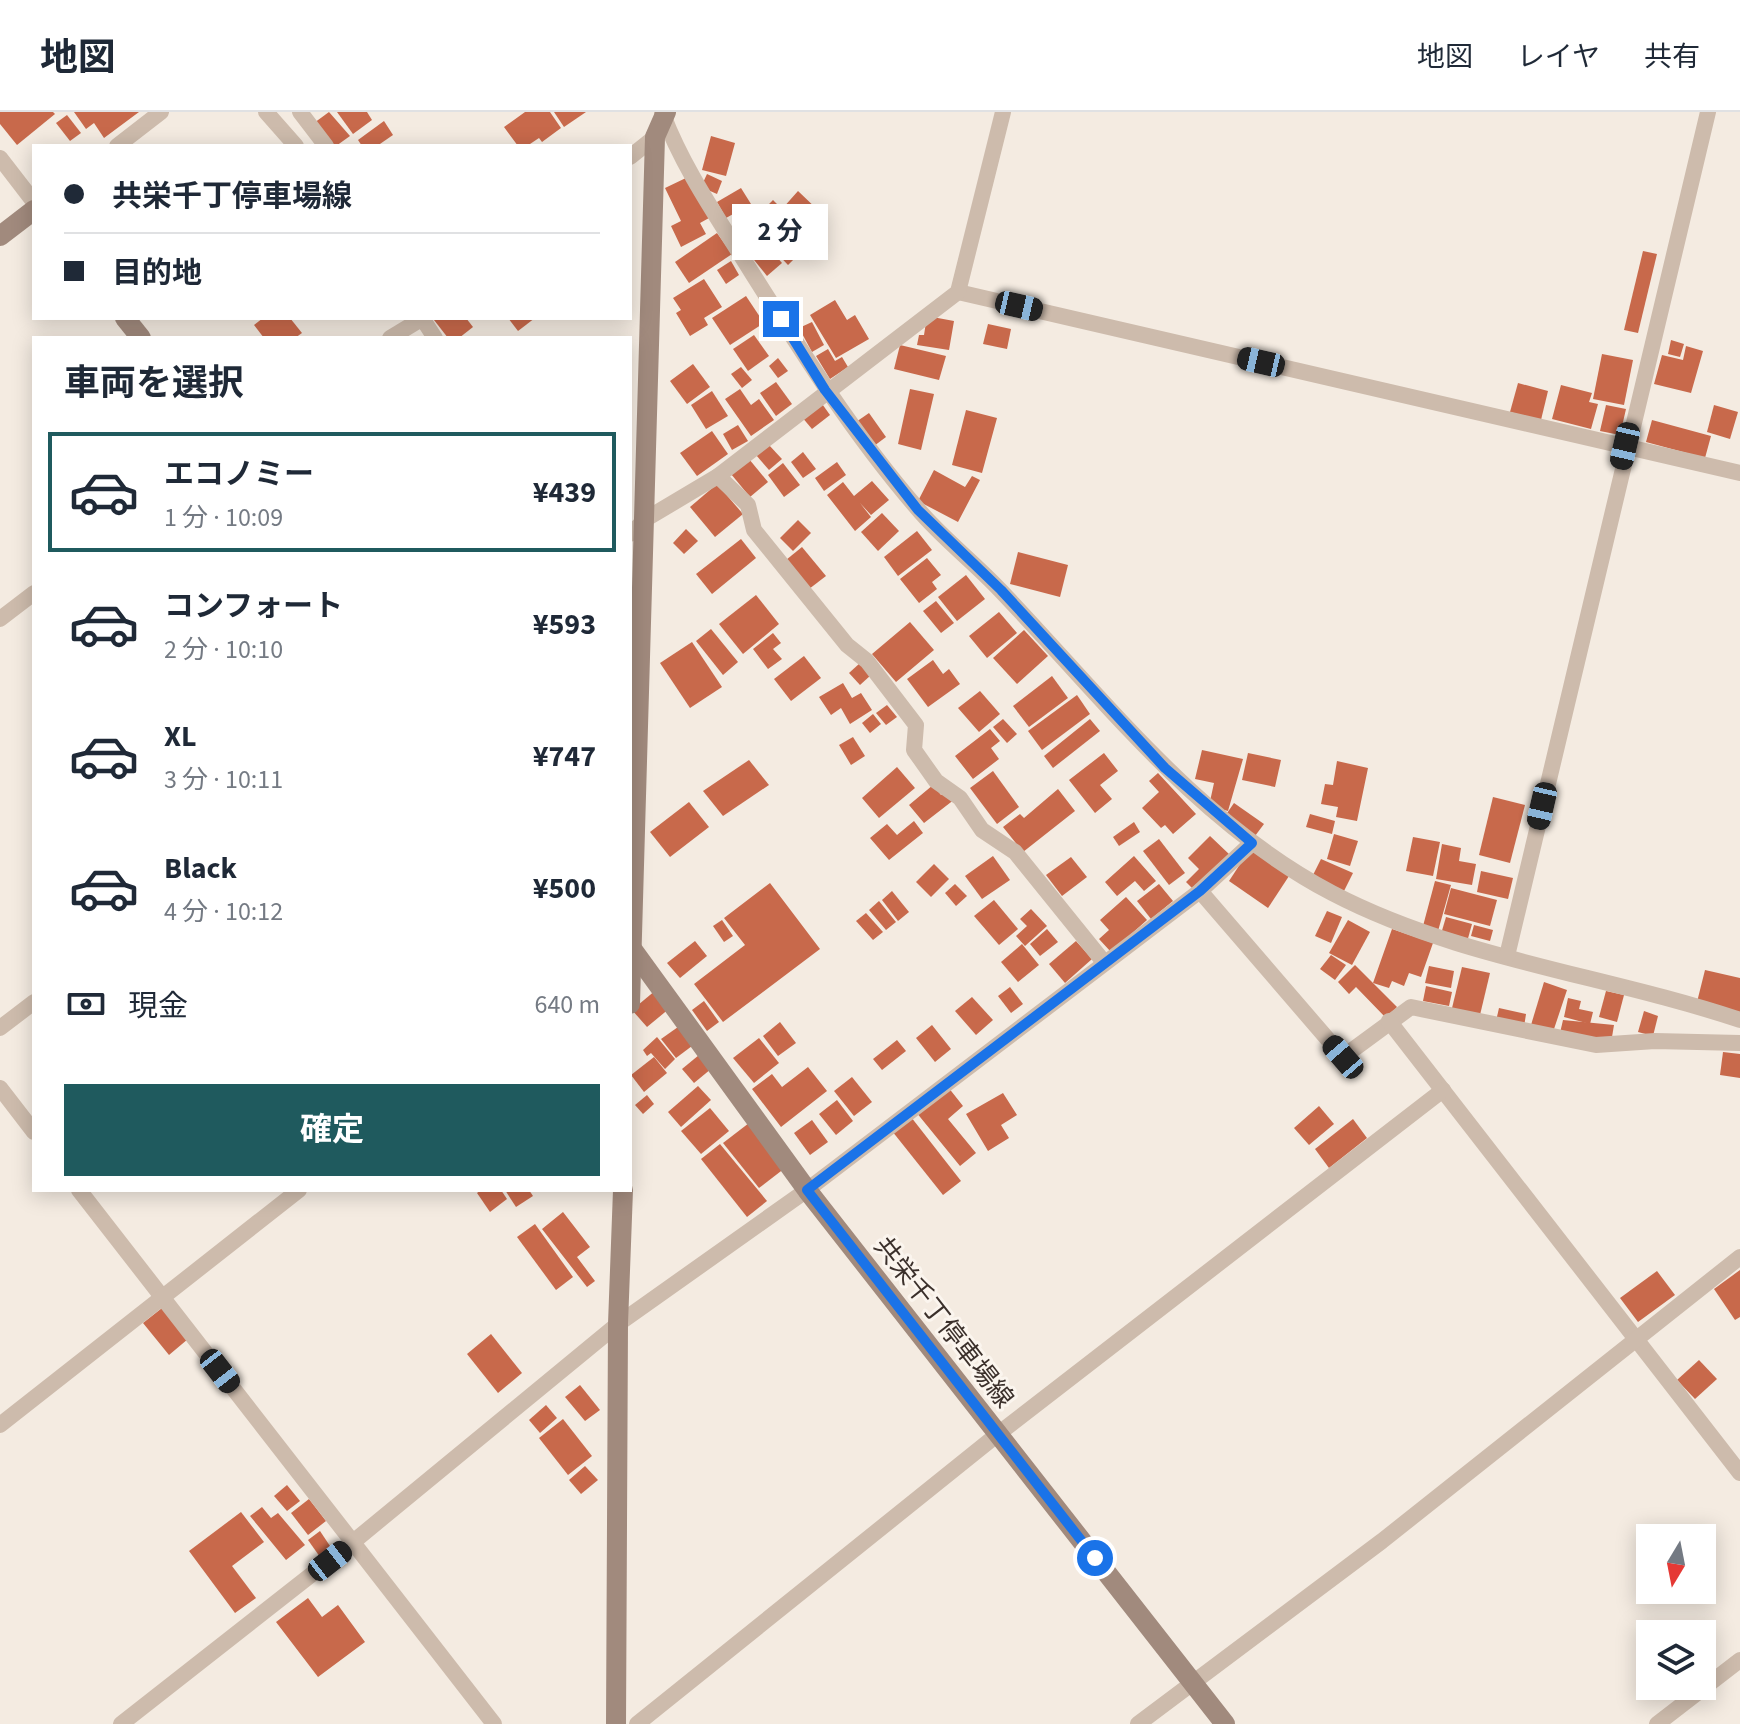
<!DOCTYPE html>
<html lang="ja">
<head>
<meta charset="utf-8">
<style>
  body { margin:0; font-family:"Source Sans 3","Noto Sans JP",sans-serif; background:#f2f2f3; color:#1f2937; height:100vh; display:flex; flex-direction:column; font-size:30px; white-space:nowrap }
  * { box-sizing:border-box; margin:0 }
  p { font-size:26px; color:#747a83 }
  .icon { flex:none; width:44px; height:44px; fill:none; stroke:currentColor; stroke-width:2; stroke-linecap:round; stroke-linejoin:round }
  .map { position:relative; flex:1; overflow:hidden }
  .sheet { position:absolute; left:32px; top:224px; width:600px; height:856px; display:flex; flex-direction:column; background:#fff; border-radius:0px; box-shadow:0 4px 20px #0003 }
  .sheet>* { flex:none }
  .top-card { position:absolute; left:32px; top:32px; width:600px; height:176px; border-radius:0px; box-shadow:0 4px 20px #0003; display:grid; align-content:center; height:176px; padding:0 32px; background:#fff }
  .needle { width:52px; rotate:190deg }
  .buttons { position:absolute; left:1636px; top:1412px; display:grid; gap:16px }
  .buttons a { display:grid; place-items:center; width:80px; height:80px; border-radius:0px; background:#fff; box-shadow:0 4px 20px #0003; font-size:40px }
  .end { position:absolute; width:36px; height:36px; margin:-18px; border:10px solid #1a73e8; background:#fff; box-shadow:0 0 0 4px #fff }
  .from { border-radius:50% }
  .bubble { position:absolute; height:56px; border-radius:0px; background:#fff; box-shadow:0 4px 20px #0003; font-size:26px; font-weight:700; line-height:56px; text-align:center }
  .car { position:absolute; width:24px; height:48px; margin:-24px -12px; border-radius:10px; box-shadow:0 0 6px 2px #0007; background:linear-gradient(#222 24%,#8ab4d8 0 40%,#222 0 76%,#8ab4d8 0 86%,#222 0) }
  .top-card b { display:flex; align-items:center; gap:28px; height:76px; font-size:30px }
  .top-card b+b { border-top:2px solid #e0e1e3 }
  .top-card i { width:20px; height:20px; background:#1f2937 }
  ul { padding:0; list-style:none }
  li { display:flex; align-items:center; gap:24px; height:120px; margin:0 16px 12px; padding:0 16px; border:4px solid transparent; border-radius:0px }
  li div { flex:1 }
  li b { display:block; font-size:30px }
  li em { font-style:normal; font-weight:700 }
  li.on { border-color:#1f5a5e }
  li>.icon { width:72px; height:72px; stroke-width:1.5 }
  h2 { padding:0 32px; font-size:36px; line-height:96px }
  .pay { display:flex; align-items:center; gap:20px; height:88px; padding:0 32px; font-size:30px }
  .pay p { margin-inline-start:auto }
  .button { display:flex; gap:16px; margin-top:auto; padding:16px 32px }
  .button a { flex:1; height:92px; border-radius:0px; background:#1f5a5e; color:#fff; font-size:32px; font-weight:700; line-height:92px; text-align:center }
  header { display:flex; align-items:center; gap:48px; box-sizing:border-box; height:112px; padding:0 40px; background:#fff; border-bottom:2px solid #e0e1e3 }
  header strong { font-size:38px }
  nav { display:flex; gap:44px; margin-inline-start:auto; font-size:28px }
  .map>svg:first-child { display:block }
  .building { fill:#c8694b }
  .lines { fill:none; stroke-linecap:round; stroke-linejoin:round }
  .street { stroke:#cdbbac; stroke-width:16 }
  .secondary { stroke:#a18a7d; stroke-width:20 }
  .route { stroke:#1a73e8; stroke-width:10 }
  .labels { text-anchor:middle; stroke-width:6; stroke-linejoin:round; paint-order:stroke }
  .street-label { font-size:26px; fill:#3b302b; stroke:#fbf5ee }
</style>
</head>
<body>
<header>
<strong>地図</strong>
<nav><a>地図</a><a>レイヤ</a><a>共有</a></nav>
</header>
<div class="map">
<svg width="1740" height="1612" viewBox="0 0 1740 1612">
  <rect width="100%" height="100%" fill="#f4ebe1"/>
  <g class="building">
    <path d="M0,0h53l2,2 -38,31 -17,-21z"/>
    <path d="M74,0h65l-35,26 -10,-15 -8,6z"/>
    <path d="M329,0l21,24 -14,10h-4l-18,-23z"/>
    <path d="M337,0h30l5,8 -19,14z"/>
    <path d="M525,0h25l11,16 -19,14 -3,-4 -12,8h-9l-14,-19z"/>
    <path d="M554,0h32l-22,15z"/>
    <path d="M67,3l14,18 -11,8 -14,-18z"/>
    <path d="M384,9l9,14 -16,11h-15l-4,-6z"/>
    <path d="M711,24l24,7 -9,33 -24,-6z"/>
    <path d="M707,62l15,7 -5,13 -16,-7z"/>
    <path d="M688,65l21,41 -9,5 6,11 -25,13 -10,-21 10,-5 -16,-33z"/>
    <path d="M741,76l10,16 -25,14 -9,-16z"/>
    <path d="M798,79l22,21 -26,28 -11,-10 -5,6 -14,-13 5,-7 -6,-6 10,-10 9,9z"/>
    <path d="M748,110l34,41 -15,13 -34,-42z"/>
    <path d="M717,121l15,21 -43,29 -14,-21z"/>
    <path d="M786,122l16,17 -14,14 -20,-21 7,-8 4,5z"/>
    <path d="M1643,139l14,3 -19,79 -14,-3z"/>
    <path d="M731,149l8,14 -13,9 -9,-14z"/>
    <path d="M704,167l18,28 -18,11 4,7 -18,11 -14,-23 5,-3 -8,-12z"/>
    <path d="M746,184l18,27 -34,22 -18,-27z"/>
    <path d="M835,188l12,20 8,-5 14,24 -33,19 -26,-43z"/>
    <path d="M927,204l27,5 -5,29 -32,-5 2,-10h5z"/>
    <path d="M263,206h27l12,15 -7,5h-31l-10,-13z"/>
    <path d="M437,206h29l7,9 -14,11h-11l-14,-18z"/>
    <path d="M508,206h27l-17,13z"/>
    <path d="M812,210l12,23 -12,7 -13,-24z"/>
    <path d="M988,212l23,5 -4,20 -24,-5z"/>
    <path d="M754,223l15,21 -21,15 -15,-22z"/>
    <path d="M1671,228l13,4 -4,13 -12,-3z"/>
    <path d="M900,233l46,11 -7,24 -45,-11z"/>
    <path d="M1686,234l17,5 -12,42 -37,-9 8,-29 21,5z"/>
    <path d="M828,237l7,12 7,-4 6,10 -18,12 -14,-23z"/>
    <path d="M1602,242l31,6 -9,45 -31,-6z"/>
    <path d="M778,246l10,13 -10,7 -9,-12z"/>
    <path d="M693,252l17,23 -23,17 -17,-23z"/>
    <path d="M741,255l11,13 -10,8 -11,-14z"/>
    <path d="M776,270l16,22 -16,12 -16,-23z"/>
    <path d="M1518,271l30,8 -7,29 -31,-8z"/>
    <path d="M1561,273l31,8 -3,9 9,2 -7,25 -39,-10z"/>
    <path d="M740,277l11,16 8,-6 15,21 -23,16 -26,-37z"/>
    <path d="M910,277l24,5 -13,56 -23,-6z"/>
    <path d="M712,279l16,25 -22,13 -15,-24z"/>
    <path d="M820,289l10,14 -18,14 -11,-13z"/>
    <path d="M1606,293l20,4 -6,26 -20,-4z"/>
    <path d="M1714,293l24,7 -8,27 -23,-7z"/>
    <path d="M966,298l31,8 -15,55 -30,-8z"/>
    <path d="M869,301l17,24 -12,9 -18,-24z"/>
    <path d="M1652,308l59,16 -6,22 -59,-16z"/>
    <path d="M738,313l10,16 -16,9 -9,-16z"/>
    <path d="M712,319l16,23 -31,22 -17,-23z"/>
    <path d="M768,332l14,15 -13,11 -13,-15z"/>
    <path d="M803,340l13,17 -13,9 -12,-16z"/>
    <path d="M749,347l19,23 -18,15 -19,-23z"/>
    <path d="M837,350l9,13 -22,16 -9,-13z"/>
    <path d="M783,351l17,22 -16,12 -16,-22z"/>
    <path d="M934,358l31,17 7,-11 8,4 -22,42 -40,-21z"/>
    <path d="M872,369l17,19 -18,15 -11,-12 11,14 -16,14 -28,-36 16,-13 11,14z"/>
    <path d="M717,372l26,30 -28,23 -25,-30z"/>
    <path d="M882,401l17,18 -21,20 -17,-19z"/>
    <path d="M798,408l13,13 -18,18 -13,-13z"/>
    <path d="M686,417l12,12 -14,13 -11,-11z"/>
    <path d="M917,419l15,19 -34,26 -14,-19z"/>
    <path d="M741,427l15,19 -44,36 -16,-20z"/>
    <path d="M802,435l24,29 -17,13 -23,-29z"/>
    <path d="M1018,440l50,13 -8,32 -50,-13z"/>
    <path d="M927,446l14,17 -9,7 5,7 -18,14 -19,-24z"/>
    <path d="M966,463l19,24 -28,22 -19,-24z"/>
    <path d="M756,483l23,29 -36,30 -24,-30z"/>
    <path d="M936,489l18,22 -13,10 -18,-22z"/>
    <path d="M999,500l18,21 -30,25 -18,-22z"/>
    <path d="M910,510l24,28 -38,32 -24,-28z"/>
    <path d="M711,517l27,33 -15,13 -27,-34z"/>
    <path d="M1024,518l24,26 -31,28 -24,-26z"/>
    <path d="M773,521l8,10 -8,6 9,10 -14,10 -15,-20z"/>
    <path d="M692,530l30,45 -32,21 -30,-45z"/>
    <path d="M804,544l17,22 -30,23 -17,-22z"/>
    <path d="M933,548l10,14 6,-5 11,15 -32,23 -21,-28z"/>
    <path d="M860,551l11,12 -11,10 -11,-12z"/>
    <path d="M1052,564l16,22 -39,29 -16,-21z"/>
    <path d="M843,571l9,15 9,-5 11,17 -22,14 -9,-16 -10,7 -12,-18z"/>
    <path d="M980,579l20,23 -21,18 -21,-24z"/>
    <path d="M1077,583l13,19 -48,36 -14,-19z"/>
    <path d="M887,593l10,12 -11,8 -10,-12z"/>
    <path d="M873,602l8,10 -11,9 -8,-10z"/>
    <path d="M1003,607l14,15 -10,9 -14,-16z"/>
    <path d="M1090,607l10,12 -47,37 -9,-12z"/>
    <path d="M990,617l10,12 -9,7 8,11 -26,20 -18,-23z"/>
    <path d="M853,625l12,19 -14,9 -12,-20z"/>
    <path d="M1202,638l41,9 -15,52 -19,-5 5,-23 -19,-4z"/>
    <path d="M1104,641l14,18 -18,14 12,14 -17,14 -26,-33z"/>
    <path d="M1248,641l33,7 -6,27 -33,-7z"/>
    <path d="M749,648l20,25 -46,31 -20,-25z"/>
    <path d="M1337,649l31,7 -11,53 -21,-4 2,-10 -17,-3 4,-20 8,1z"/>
    <path d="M897,655l18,21 -36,30 -17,-20z"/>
    <path d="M993,659l26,36 -22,17 -27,-36z"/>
    <path d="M1158,661l38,41 -23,20 -8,-9 -4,3 -19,-20 17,-16 -10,-11z"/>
    <path d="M933,673l8,10 7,-5 7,9 -31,24 -15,-18z"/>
    <path d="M1058,677l17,22 -52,41 -20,-25 17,-13 4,4z"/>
    <path d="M1493,685l32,8 -15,58 -31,-8z"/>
    <path d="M689,690l20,25 -39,30 -20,-25z"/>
    <path d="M1234,691l30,21 -9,12 -30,-20z"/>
    <path d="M1310,702l25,7 -3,13 -26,-7z"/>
    <path d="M914,709l9,12 -34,27 -19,-22 17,-14 10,11z"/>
    <path d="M1134,710l6,10 -21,14 -6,-9z"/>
    <path d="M1334,722l24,7 -8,25 -23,-7z"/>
    <path d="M1210,724l20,19 -36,35 -8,-8 13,-13 -11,-11z"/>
    <path d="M1413,725l27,5 -7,34 -27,-5z"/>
    <path d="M1159,727l26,34 -16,12 -26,-34z"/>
    <path d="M1442,732l19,4 -2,13 17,3 -4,21 -36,-6z"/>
    <path d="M1250,737l39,27 -21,32 -39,-27z"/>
    <path d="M993,744l17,24 -28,19 -17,-23z"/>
    <path d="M1134,744l22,25 -12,10 -9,-10 -18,15 -12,-14z"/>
    <path d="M1071,745l16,20 -25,19 -16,-21z"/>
    <path d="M1321,747l32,14 -9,18 -32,-14z"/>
    <path d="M934,752l15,15 -18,18 -15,-15z"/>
    <path d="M1481,759l32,7 -5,21 -31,-7z"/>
    <path d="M1435,769l16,4 -13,46 -15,-5z"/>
    <path d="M770,771l50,66 -97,73 -29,-38 51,-39 -21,-27z"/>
    <path d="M955,772l12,12 -11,10 -11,-13z"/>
    <path d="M1159,772l14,17 -22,18 -14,-18z"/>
    <path d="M1451,776l46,12 -7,26 -46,-12z"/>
    <path d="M892,779l17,21 -11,9 -16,-21z"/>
    <path d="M1126,785l21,23 -36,32 -12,-13 10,-9 -9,-10z"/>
    <path d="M994,788l24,29 -19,16 -25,-29z"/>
    <path d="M879,789l17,21 -10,8 -17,-20z"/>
    <path d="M1031,797l16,17 -22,20 -9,-10 11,-10 -7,-7z"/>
    <path d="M1327,799l15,6 -11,26 -16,-7z"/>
    <path d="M866,801l17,19 -10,8 -17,-19z"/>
    <path d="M1446,805l26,7 -5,18 -26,-8z"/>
    <path d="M722,808l11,16 -9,6 -11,-16z"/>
    <path d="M1348,808l22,12 -18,33 -23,-12z"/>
    <path d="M1474,813l19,5 -3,11 -19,-5z"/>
    <path d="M1047,817l11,13 -18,14 -10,-12z"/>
    <path d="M1392,817l41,14 -12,34 -12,-4 -5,13 -12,-5 -3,7 -16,-5z"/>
    <path d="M695,829l12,15 -27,22 -13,-15z"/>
    <path d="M1076,829l16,18 -27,24 -16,-19z"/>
    <path d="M1022,832l17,21 -21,17 -17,-20z"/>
    <path d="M1331,843l15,10 -11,15 -15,-11z"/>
    <path d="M1355,853l42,42 -11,11 -30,-31 -7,7 -11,-12z"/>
    <path d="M1429,854l25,5 -3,17 -26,-5z"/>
    <path d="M1462,855l28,6 -10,42 -28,-7z"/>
    <path d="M1705,858l35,8v34l-43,-10z"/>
    <path d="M1544,870l23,8 -14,42 -22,-7z"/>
    <path d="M1426,874l26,6 -3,14 -26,-5z"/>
    <path d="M1010,875l13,17 -12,9 -13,-17z"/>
    <path d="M656,878l14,18 -23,19 -15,-17z"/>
    <path d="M1606,879l18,4 -7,27 -18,-5z"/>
    <path d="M972,885l21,23 -17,15 -21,-24z"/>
    <path d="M1568,886l13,3 -2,8 14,3 -3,12 -26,-7z"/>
    <path d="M704,889l15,21 -12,9 -15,-21z"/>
    <path d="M1499,896l27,6 -2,13 -28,-6z"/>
    <path d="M1644,899l14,5 -5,20 -15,-4z"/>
    <path d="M1563,908l51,5 -3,18 -51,-10z"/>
    <path d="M780,910l16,21 -18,13 -15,-20z"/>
    <path d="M932,913l19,24 -16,13 -19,-24z"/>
    <path d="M678,915l14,19 -16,12 -15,-19z"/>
    <path d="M657,925l18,22 -10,10 -14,-16 -4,3 -4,-6z"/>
    <path d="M759,926l20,25 -25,20 -21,-25z"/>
    <path d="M897,928l9,11 -24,19 -9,-11z"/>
    <path d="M1723,940l17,2v24l-20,-3z"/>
    <path d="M699,943l12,14 -17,14 -12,-14z"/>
    <path d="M654,945l13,16 -23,19 -13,-17z"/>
    <path d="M808,955l19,24 -46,36 -29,-38 20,-15 10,13z"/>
    <path d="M852,965l20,25 -18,14 -20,-25z"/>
    <path d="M698,974l13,14 -30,27 -13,-15z"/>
    <path d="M948,975l15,19 -15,13 28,34 -16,13 -44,-54z"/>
    <path d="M1003,981l14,22 -16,10 8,13 -21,13 -22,-37z"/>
    <path d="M647,983l7,9 -11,10 -8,-9z"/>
    <path d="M837,988l16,21 -17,14 -17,-21z"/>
    <path d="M1319,994l15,18 -25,21 -15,-17z"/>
    <path d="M710,996l19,23 -28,23 -20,-23z"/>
    <path d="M911,1005l50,64 -18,14 -51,-64z"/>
    <path d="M1353,1007l14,19 -38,30 -14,-19z"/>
    <path d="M812,1008l16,22 -18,13 -16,-22z"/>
    <path d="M749,1011l36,45 -26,20 -36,-45z"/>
    <path d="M720,1032l47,57 -20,16 -46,-58z"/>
    <path d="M481,1078h20l6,9 -17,13 -13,-19z"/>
    <path d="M505,1078h24l4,6 -17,11z"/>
    <path d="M563,1100l27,35 -13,10 18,24 -8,6 -45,-58z"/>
    <path d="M535,1112l38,53 -17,13 -39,-53z"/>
    <path d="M1740,1158v47l-5,3 -21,-31z"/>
    <path d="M1657,1159l18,24 -37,27 -18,-24z"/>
    <path d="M162,1196l26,31 -19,16 -26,-32z"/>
    <path d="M491,1222l31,39 -24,20 -31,-39z"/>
    <path d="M1699,1248l18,19 -22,20 -18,-19z"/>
    <path d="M580,1273l20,25 -15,11 -20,-24z"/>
    <path d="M546,1293l11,13 -17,15 -11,-13z"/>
    <path d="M563,1307l29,37 -24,19 -29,-37z"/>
    <path d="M585,1354l13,14 -17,14 -12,-14z"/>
    <path d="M287,1373l13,16 -13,10 -13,-15z"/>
    <path d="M309,1387l17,22 -18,14 -17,-22z"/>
    <path d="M262,1395l9,11 7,-5 27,32 -19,15 -36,-44z"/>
    <path d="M241,1400l23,30 -32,24 24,32 -21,15 -46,-62z"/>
    <path d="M320,1419l12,18 -12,8 -12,-17z"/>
    <path d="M308,1486l14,19 16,-12 27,37 -47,35 -42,-55z"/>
  </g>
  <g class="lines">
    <g class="street">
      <path d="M266,0l30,34"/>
      <path d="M300,0l26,34"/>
      <path d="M662,0c21,57 58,109 90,161 51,81 102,162 165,235 25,30 57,54 84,83 103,108 196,231 331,302 126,66 274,82 408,127"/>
      <path d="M117,34l44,-34"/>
      <path d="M630,45l25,-20"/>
      <path d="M0,46l34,44"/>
      <path d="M958,180l782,181"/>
      <path d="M422,206l13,20"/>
      <path d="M390,226l33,-20"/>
      <path d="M718,364l30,29 6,25 93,115 20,16 49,64 -2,25 22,31 24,17 22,32 33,22 88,109"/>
      <path d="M630,422l16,-15 72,-43 240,-184 45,-180"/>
      <path d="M0,507l34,-26"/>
      <path d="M1200,779l143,166 68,-50 185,38 59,-4 85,2"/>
      <path d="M1507,844l201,-844"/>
      <path d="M1389,909l351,452"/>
      <path d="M0,916l34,-26"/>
      <path d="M0,976l34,44"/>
      <path d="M79,1078l415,534"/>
      <path d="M0,1313l299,-235"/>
      <path d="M121,1612l232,-182 265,-218 189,-134 393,-299 52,-48"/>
      <path d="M637,1612l361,-290 445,-344"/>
      <path d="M1138,1612l244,-183 358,-284"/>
      <path d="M1657,1612l83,-64"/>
    </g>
    <g class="secondary">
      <path d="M0,124l34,-26"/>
      <path d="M125,206l16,20"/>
      <path d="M630,834l177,244 418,534"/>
      <path d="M630,892l25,-867 11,-25"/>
      <path d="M616,1612l2,-400 5,-134"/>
    </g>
  </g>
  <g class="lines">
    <path class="route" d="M781,207l44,71 93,120 83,80 164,178 87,75 -52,48 -393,299 288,368"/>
  </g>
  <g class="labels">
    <g class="street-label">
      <text transform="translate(944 1210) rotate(52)" y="9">共栄千丁停車場線</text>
    </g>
  </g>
</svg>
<div class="buttons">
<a><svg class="needle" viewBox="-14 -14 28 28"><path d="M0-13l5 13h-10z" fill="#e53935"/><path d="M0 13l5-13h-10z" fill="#747a83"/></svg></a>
<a><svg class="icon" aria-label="layers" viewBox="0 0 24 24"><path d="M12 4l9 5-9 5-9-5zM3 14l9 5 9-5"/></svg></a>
</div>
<i class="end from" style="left:1095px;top:1446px"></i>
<i class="end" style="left:781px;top:207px"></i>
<div class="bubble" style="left:732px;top:92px;width:96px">2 分</div>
<i class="car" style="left:1019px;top:194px;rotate:103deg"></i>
<i class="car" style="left:1261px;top:250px;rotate:283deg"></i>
<i class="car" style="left:1625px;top:334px;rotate:193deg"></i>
<i class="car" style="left:1542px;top:694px;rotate:193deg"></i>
<i class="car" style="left:1343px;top:945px;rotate:319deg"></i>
<i class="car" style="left:220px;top:1259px;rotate:142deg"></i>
<i class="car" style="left:330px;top:1449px;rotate:52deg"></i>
<div class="top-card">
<b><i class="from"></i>共栄千丁停車場線</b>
<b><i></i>目的地</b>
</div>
<section class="sheet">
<h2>車両を選択</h2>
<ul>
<li class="on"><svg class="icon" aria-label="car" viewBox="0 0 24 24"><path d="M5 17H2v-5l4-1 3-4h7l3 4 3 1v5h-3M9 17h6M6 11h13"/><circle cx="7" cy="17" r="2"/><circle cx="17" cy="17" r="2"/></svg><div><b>エコノミー</b><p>1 分 · 10:09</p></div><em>¥439</em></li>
<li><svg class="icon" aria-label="car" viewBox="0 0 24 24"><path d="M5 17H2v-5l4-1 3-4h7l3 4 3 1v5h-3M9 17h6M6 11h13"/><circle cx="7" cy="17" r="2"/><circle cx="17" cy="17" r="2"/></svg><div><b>コンフォート</b><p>2 分 · 10:10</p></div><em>¥593</em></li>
<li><svg class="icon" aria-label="car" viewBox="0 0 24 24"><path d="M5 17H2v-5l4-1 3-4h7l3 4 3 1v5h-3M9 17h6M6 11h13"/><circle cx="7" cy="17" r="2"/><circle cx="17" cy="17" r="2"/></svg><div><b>XL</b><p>3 分 · 10:11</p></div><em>¥747</em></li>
<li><svg class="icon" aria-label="car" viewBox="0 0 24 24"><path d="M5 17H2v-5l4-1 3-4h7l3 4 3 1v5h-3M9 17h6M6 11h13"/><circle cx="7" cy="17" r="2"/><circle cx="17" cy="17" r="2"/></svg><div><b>Black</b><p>4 分 · 10:12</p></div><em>¥500</em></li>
</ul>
<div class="pay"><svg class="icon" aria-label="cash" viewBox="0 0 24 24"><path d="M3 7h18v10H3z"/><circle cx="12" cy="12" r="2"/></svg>現金<p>640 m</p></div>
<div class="button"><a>確定</a></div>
</section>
</div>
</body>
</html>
